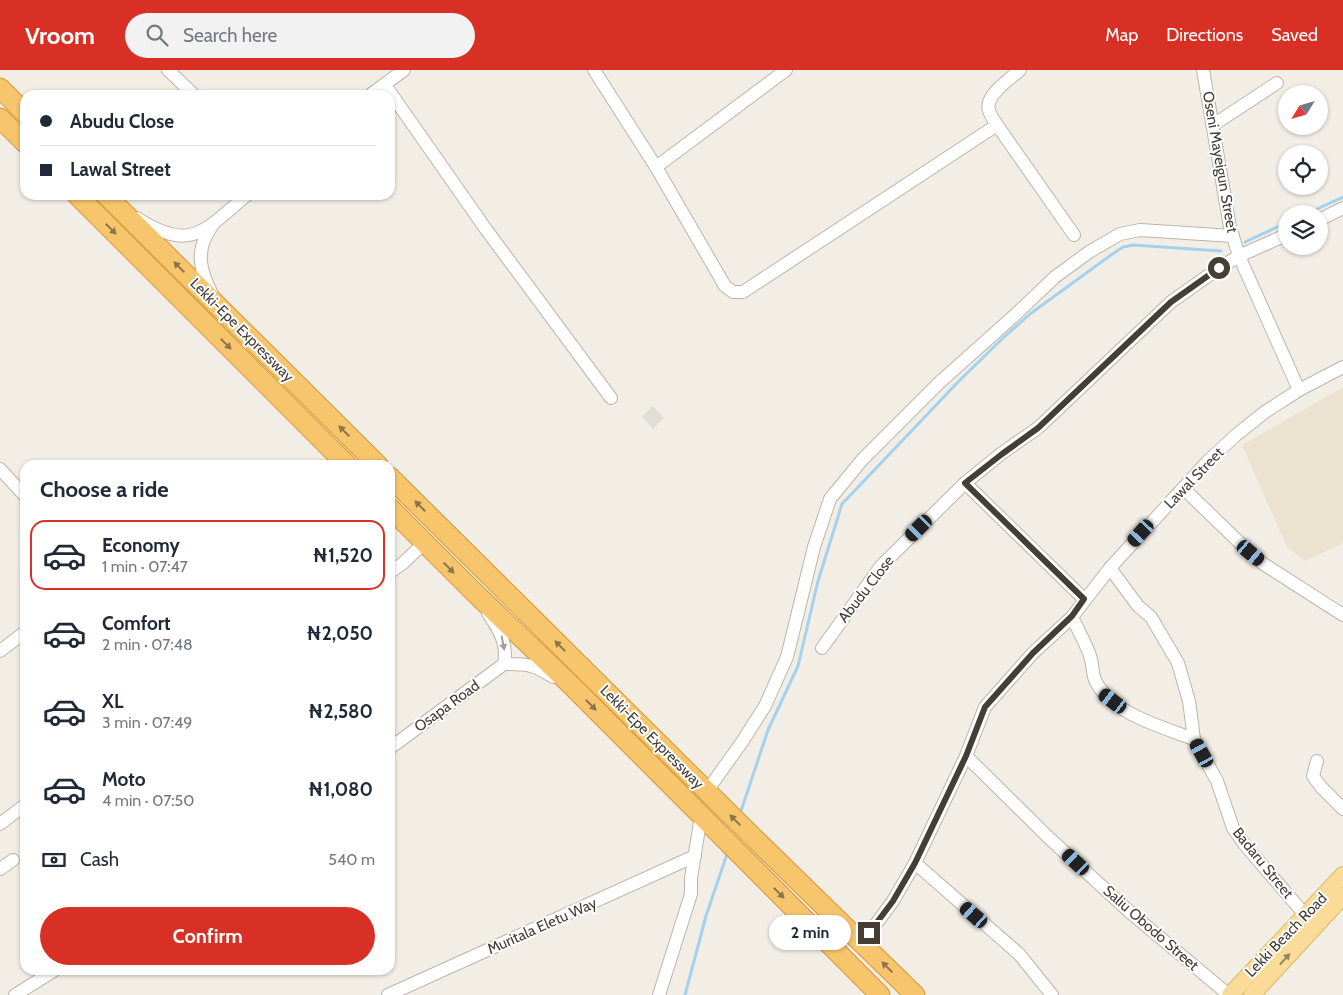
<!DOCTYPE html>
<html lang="en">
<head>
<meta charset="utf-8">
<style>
  body { margin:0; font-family:Cabin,sans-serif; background:#f2f2f3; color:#1f2937; height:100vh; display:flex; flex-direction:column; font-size:19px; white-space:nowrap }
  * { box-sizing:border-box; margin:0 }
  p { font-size:16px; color:#747a83 }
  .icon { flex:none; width:28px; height:28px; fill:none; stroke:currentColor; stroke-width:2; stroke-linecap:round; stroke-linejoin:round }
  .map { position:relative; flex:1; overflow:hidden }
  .side { position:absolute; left:20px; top:390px; width:375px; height:515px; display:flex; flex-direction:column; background:#fff; border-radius:15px; box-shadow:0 1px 4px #0004 }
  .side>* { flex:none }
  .guide { position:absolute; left:20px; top:20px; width:375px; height:110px; border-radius:15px; box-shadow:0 1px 4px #0004; display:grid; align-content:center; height:110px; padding:0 20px; background:#fff }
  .needle { width:32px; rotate:233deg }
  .controls { position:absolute; left:1278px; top:15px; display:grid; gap:10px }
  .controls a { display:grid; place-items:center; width:50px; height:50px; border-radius:50%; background:#fff; box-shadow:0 1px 4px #0004; font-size:25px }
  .end { position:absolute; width:22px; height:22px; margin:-11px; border:6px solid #443e35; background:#fff; box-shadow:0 0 0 2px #fff }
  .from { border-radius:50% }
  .bubble { position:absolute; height:35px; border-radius:18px; background:#fff; box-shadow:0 1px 4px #0004; font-size:16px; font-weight:700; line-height:35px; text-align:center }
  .car { position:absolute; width:15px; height:30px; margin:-15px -8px; border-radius:6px; box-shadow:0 0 4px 1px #0007; background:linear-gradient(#222 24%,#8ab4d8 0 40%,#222 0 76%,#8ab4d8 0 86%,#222 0) }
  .guide b { display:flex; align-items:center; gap:18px; height:48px; font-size:19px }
  .guide b+b { border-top:1px solid #e0e1e3 }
  .guide i { width:12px; height:12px; background:#1f2937 }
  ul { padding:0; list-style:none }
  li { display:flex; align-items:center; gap:15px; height:70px; margin:0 10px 8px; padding:0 10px; border:2px solid transparent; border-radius:15px }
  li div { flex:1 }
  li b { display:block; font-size:19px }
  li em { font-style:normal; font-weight:700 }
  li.selected { border-color:#d93025 }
  li>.icon { width:45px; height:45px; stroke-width:1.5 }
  h2 { padding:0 20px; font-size:22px; line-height:60px }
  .pay { display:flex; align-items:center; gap:12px; height:55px; padding:0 20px; font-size:19px }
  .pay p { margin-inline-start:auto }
  .primary-button { display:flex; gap:10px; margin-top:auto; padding:10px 20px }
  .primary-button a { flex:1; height:58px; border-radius:30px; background:#d93025; color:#fff; font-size:20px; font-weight:700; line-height:58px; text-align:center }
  header { display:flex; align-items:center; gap:30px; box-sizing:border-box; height:70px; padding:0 25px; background:#d93025; color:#fff }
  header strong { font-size:24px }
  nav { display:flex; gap:28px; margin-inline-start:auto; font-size:18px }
  .search { width:350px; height:45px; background:#f2f2f3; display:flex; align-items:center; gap:12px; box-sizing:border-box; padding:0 18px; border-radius:28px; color:#747a83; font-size:19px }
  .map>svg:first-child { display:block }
  .industrial { fill:#e1ddd7 }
  .education { fill:#ebe2d0 }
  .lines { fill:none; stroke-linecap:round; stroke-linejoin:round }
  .stream { stroke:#a4d1ed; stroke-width:3 }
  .minor-casing { stroke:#bdb5a9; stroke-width:14 }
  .major-casing { stroke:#deb767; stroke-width:18 }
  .highway-casing { stroke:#d6993b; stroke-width:21 }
  .minor { stroke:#fff; stroke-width:12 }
  .major { stroke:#fadb97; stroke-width:16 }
  .highway { stroke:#f7c56b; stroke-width:19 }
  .oneway { fill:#8c744b }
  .oneway2 { fill:#a29e9a }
  .oneway3 { fill:#968561 }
  .route { stroke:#443e35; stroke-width:6 }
  .labels { text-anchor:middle; stroke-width:4; stroke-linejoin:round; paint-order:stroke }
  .street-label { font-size:15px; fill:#443e35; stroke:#fff }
</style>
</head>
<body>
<header>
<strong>Vroom</strong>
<div class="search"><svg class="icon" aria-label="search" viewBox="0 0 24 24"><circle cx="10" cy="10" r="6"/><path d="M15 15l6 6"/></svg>Search here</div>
<nav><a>Map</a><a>Directions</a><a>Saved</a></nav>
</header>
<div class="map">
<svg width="1343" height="925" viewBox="0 0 1343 925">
  <rect width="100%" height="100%" fill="#f2eee6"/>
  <path class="industrial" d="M653,336l11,12 -11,11 -11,-12z"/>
  <path class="education" d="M1343,317v156l-38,18 -18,-14 -45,-102z"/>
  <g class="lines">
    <g class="stream">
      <path d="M1306,144l37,-17"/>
      <path d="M1245,172l41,-19"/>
      <path d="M740,744l28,-84 30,-64 20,-85 24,-77 117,-123 44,-43 27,-24 81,-59 12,-8 10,-2 88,6"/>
      <path d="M685,925l21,-79 22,-65"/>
    </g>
    <g class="minor-casing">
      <g id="minor">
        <path d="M168,0l26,25"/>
        <path d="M594,0l62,97 69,119 8,6h10l254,-167"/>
        <path d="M1020,0c-10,9 -36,26 -31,40 1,5 5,10 8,15l77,110"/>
        <path d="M1203,0l27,157 9,29 60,134"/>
        <path d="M385,15l100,143 126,170"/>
        <path d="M370,25l34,-25"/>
        <path d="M1213,55l64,-42"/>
        <path d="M656,97l130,-97"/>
        <path d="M137,148c54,35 67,13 110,-23"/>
        <path d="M1319,150l24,-12"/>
        <path d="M212,156c-18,25 -12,45 1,70"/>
        <path d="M0,399l25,27"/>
        <path d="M965,413l119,116"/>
        <path d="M1183,418l58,56 21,19 81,52"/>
        <path d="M1110,498l28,38 13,11 27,46 11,38 5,38 23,42 16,47 12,17 61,71"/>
        <path d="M390,502l12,-8 22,-21"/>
        <path d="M488,543c11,17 20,30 16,51"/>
        <path d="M1072,547c6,13 15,28 19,42 2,8 1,15 5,23 17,32 66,45 98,57"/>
        <path d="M822,578l59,-82 84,-83 37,-30 36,-25 133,-126 48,-34 20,-12 47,-21"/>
        <path d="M0,581l25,-19"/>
        <path d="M504,594c23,0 29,0 49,13"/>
        <path d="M390,678l114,-84"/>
        <path d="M966,686l82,81 84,77 97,81"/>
        <path d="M1317,691l-4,15 8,11 22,22"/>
        <path d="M707,721l35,-49 23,-36 22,-49 27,-110 16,-48 32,-39 78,-78 75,-67 40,-38 34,-25 31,-18 20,-4 93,6"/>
        <path d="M0,754l25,-19"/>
        <path d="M915,793l104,91 33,41"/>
        <path d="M0,799l13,-9"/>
        <path d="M862,873l31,-42 22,-38 51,-107 19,-49 48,-54 39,-36 38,-49 97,-106 29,-27 29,-23 34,-22 44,-23"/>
        <path d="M15,925l40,-25"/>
        <path d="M388,925l307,-139"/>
        <path d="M659,925l32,-101v-16l10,-62"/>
      </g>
    </g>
    <g class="major-casing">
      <g id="major">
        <path d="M1230,925l113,-120"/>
        <path d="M1252,925l91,-99"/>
      </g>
    </g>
    <g class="highway-casing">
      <g id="highway">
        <path d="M0,18l25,25"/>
        <path d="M0,48l25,25"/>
        <path d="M77,125l270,270"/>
        <path d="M106,125l272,270"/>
        <path d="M390,407l363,360 162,158"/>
        <path d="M390,438l86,86 97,93 307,308"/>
      </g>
    </g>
    <use href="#minor" class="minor"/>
    <use href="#major" class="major"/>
    <use href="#highway" class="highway"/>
  </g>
  <defs><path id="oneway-solid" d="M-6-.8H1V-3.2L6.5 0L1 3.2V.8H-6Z" transform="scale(1.25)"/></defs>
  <g class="oneway">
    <use href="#oneway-solid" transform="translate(111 159) rotate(45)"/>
    <use href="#oneway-solid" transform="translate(179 197) rotate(-135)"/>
    <use href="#oneway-solid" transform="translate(226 274) rotate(45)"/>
    <use href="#oneway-solid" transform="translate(344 361) rotate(-135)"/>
    <use href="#oneway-solid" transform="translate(420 436) rotate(-135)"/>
    <use href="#oneway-solid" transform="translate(449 498) rotate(45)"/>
    <use href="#oneway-solid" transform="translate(560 576) rotate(-135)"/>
    <use href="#oneway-solid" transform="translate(591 635) rotate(45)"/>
    <use href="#oneway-solid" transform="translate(735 750) rotate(-135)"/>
    <use href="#oneway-solid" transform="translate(779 823) rotate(45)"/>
    <use href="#oneway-solid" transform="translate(887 897) rotate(-135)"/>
  </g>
  <use class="oneway2" href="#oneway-solid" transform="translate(503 573) rotate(79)"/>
  <use class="oneway3" href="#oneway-solid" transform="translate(1285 889) rotate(-47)"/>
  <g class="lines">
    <path class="route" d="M869,863l24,-32 22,-38 51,-107 19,-49 48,-54 39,-37 12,-17 -119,-116 37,-29 36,-26 133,-126 48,-34"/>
  </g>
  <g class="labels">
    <g class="street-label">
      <text transform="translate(1220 92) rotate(80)" y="5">Oseni Mayeigun Street</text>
      <text transform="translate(242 260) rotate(45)" y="5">Lekki-Epe Expressway</text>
      <text transform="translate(1194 408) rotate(-46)" y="5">Lawal Street</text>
      <text transform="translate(866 519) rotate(-52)" y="5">Abudu Close</text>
      <text transform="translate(447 636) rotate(-36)" y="5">Osapa Road</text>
      <text transform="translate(652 667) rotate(45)" y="5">Lekki-Epe Expressway</text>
      <text transform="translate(1263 793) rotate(51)" y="5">Badaru Street</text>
      <text transform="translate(542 856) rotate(-24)" y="5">Muritala Eletu Way</text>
      <text transform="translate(1151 858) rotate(41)" y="5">Saliu Obodo Street</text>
      <text transform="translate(1286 865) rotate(-46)" y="5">Lekki Beach Road</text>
    </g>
  </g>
</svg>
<div class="controls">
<a><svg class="needle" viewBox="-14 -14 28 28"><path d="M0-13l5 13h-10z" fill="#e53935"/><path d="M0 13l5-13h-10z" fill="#747a83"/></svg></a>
<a><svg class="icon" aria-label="locate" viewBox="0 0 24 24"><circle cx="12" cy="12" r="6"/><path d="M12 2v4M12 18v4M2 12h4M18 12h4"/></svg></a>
<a><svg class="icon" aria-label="layers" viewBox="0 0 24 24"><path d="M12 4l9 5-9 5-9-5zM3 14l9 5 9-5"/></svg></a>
</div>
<i class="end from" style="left:1219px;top:198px"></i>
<i class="end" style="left:869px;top:863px"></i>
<div class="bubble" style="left:769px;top:845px;width:82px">2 min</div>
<i class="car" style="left:919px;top:458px;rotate:225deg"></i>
<i class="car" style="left:1141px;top:463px;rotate:222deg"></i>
<i class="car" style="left:1251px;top:483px;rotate:130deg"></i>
<i class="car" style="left:1113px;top:631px;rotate:307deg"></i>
<i class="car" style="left:1202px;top:683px;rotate:331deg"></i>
<i class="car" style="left:1076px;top:792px;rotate:313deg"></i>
<i class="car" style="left:974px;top:845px;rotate:311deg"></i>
<div class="guide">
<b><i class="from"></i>Abudu Close</b>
<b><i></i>Lawal Street</b>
</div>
<section class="side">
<h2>Choose a ride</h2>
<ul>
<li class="selected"><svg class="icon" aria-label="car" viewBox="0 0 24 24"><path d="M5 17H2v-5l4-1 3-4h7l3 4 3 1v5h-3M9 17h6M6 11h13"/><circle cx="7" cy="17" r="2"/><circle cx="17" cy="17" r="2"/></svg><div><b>Economy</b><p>1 min · 07:47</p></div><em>₦1,520</em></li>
<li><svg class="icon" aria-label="car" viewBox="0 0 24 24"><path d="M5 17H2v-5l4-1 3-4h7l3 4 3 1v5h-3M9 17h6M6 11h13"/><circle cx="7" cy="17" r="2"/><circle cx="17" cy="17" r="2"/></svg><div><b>Comfort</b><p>2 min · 07:48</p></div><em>₦2,050</em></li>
<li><svg class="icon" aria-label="car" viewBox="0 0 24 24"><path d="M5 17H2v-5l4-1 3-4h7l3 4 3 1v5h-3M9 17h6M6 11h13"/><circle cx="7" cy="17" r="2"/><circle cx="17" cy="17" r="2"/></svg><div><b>XL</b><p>3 min · 07:49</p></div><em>₦2,580</em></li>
<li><svg class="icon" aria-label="car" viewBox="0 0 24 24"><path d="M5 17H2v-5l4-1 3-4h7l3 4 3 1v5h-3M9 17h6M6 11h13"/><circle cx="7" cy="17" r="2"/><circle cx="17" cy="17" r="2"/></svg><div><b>Moto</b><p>4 min · 07:50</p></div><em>₦1,080</em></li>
</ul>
<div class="pay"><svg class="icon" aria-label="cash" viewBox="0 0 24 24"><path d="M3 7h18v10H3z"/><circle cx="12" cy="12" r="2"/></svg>Cash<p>540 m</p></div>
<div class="primary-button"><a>Confirm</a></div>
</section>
</div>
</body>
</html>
